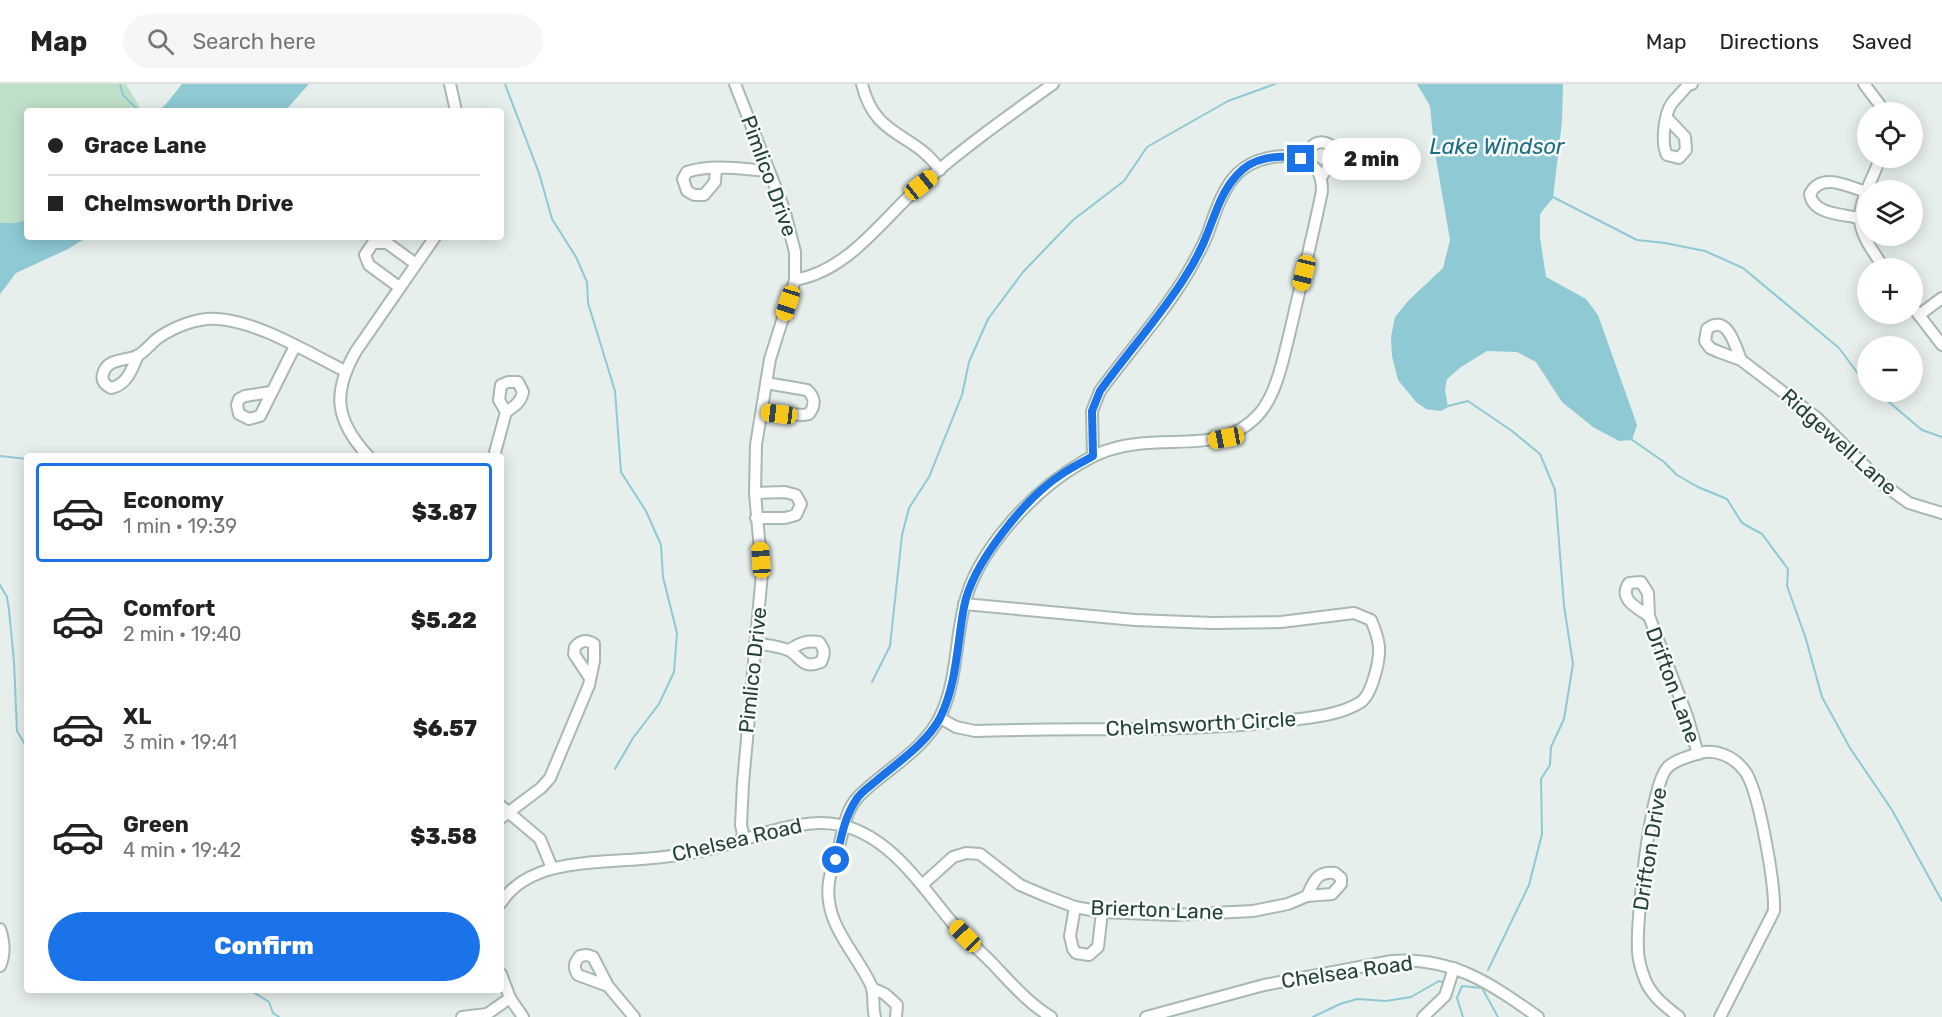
<!DOCTYPE html>
<html lang="en">
<head>
<meta charset="utf-8">
<style>
  body { margin:0; font-family:Rubik,sans-serif; background:#f6f6f6; color:#222; height:100vh; display:flex; flex-direction:column; font-size:22px; white-space:nowrap }
  * { box-sizing:border-box; margin:0 }
  p { font-size:20px; color:#767676 }
  .icon { flex:none; width:33px; height:33px; fill:none; stroke:currentColor; stroke-width:2; stroke-linecap:round; stroke-linejoin:round }
  .map { position:relative; flex:1; overflow:hidden }
  .sheet { position:absolute; left:24px; top:369px; width:480px; height:540px; display:flex; flex-direction:column; background:#fff; border-radius:6px; box-shadow:0 3px 15px #0003 }
  .sheet>* { flex:none }
  .hud { position:absolute; left:24px; top:24px; width:480px; height:132px; border-radius:6px; box-shadow:0 3px 15px #0003; display:grid; align-content:center; height:132px; padding:0 24px; background:#fff }
  .controls { position:absolute; left:1857px; top:18px; display:grid; gap:12px }
  .controls a { display:grid; place-items:center; width:66px; height:66px; border-radius:50%; background:#fff; box-shadow:0 3px 15px #0003; font-size:30px }
  .end { position:absolute; width:27px; height:27px; margin:-14px; border:8px solid #1a73e8; background:#fff; box-shadow:0 0 0 3px #fff }
  .from { border-radius:50% }
  .bubble { position:absolute; height:42px; border-radius:21px; background:#fff; box-shadow:0 3px 15px #0003; font-size:20px; font-weight:800; line-height:42px; text-align:center }
  .car { position:absolute; width:18px; height:36px; margin:-18px -9px; border-radius:8px; box-shadow:0 0 4px 2px #0007; background:linear-gradient(#f5c518 24%,#345 0 40%,#f5c518 0 76%,#345 0 86%,#f5c518 0) }
  .hud b { display:flex; align-items:center; gap:21px; height:57px; font-size:22px }
  .hud b+b { border-top:2px solid #e0e0e0 }
  .hud i { width:15px; height:15px; background:#222 }
  ul { padding:10px 0 0; list-style:none }
  li { display:flex; align-items:center; gap:18px; height:99px; margin:0 12px 9px; padding:0 12px; border:3px solid transparent; border-radius:6px }
  li div { flex:1 }
  li b { display:block; font-size:22px }
  li em { font-style:normal; font-weight:800 }
  li.on { border-color:#1a73e8 }
  li>.icon { width:54px; height:54px; stroke-width:1.5 }
  .button { display:flex; gap:12px; margin-top:auto; padding:12px 24px }
  .button a { flex:1; height:69px; border-radius:36px; background:#1a73e8; color:#fff; font-size:24px; font-weight:800; line-height:69px; text-align:center }
  header { display:flex; align-items:center; gap:36px; box-sizing:border-box; height:84px; padding:0 30px; background:#fff; border-bottom:2px solid #e0e0e0 }
  header strong { font-size:28px }
  nav { display:flex; gap:33px; margin-inline-start:auto; font-size:21px }
  .search { width:420px; height:54px; background:#f6f6f6; display:flex; align-items:center; gap:15px; box-sizing:border-box; padding:0 21px; border-radius:33px; color:#767676; font-size:22px }
  .map>svg:first-child { display:block }
  .green { fill:#bfe0c8 }
  .water { fill:#8ec9d4 }
  .lines { fill:none; stroke-linecap:round; stroke-linejoin:round }
  .stream { stroke:#8ec9d4; stroke-width:2 }
  .minor-casing { stroke:#a8b8b2; stroke-width:14 }
  .minor { stroke:#fff; stroke-width:10 }
  .route { stroke:#1a73e8; stroke-width:8 }
  .labels { text-anchor:middle; stroke-width:5; stroke-linejoin:round; paint-order:stroke }
  .street-label { font-size:21px; fill:#24423a; stroke:#f7fbf9 }
  .water-label { font-size:22px; font-style:italic; fill:#1c6f80; stroke:#f7fbf9 }
</style>
</head>
<body>
<header>
<strong>Map</strong>
<div class="search"><svg class="icon" aria-label="search" viewBox="0 0 24 24"><circle cx="10" cy="10" r="6"/><path d="M15 15l6 6"/></svg>Search here</div>
<nav><a>Map</a><a>Directions</a><a>Saved</a></nav>
</header>
<div class="map">
<svg width="1942" height="933" viewBox="0 0 1942 933">
  <rect width="100%" height="100%" fill="#e6efeb"/>
  <path class="green" d="M0,0h126l16,27h-115v109l-13,3h-14z"/>
  <g class="water">
    <path d="M182,0h127l-24,27h-127l8,-7z"/>
    <path d="M1417,0h146l-1,37 -9,77 -13,16v23l6,40 40,22 12,16 39,110 -5,15 -13,1 -26,-14 -31,-25 -26,-40 -19,-10 -30,-1 -26,16 -14,12 -2,11 3,17 -7,4 -15,-2 -10,-7 -18,-22 -6,-24 -1,-19 4,-20 13,-16 35,-33 7,-28 -16,-93 -4,-41z"/>
    <path d="M27,136v17h61l-20,12 -52,24 -16,21v-71h14z"/>
  </g>
  <g class="lines">
    <g class="stream">
      <path d="M120,0l3,11 16,16"/>
      <path d="M505,0l34,89 13,46 24,38 11,25 1,21 27,88 6,81 25,39 15,34 2,32 14,56 -3,39 -15,32 -26,34 -18,31"/>
      <path d="M1553,113l84,43 28,3 40,8 38,17 96,80 20,27 9,8"/>
      <path d="M1877,308l45,38 20,7"/>
      <path d="M1448,322l20,-5 44,30 28,23 15,36 9,116 9,58 -9,55 -13,28 -1,18 -9,14 1,55 -13,51 -41,85"/>
      <path d="M1631,355l33,23 13,13 21,12 29,12 15,24 20,11 26,35 -1,17 18,50 17,61 28,51 42,62 50,91"/>
      <path d="M0,372l27,3"/>
      <path d="M0,501l7,12 2,13 5,52 3,69 10,17"/>
      <path d="M872,598l18,-36 12,-111 7,-27 20,-31 33,-82 7,-33 19,-43 35,-47 50,-52 51,-39 23,-34 81,-46 47,-17"/>
      <path d="M250,906l19,12 4,11 6,4"/>
      <path d="M1313,933l27,-13 17,-5 29,2 25,-4 28,-16 4,1"/>
      <path d="M1463,933l-6,-19 5,-12 20,2 16,29"/>
    </g>
    <g class="minor-casing">
      <g id="minor">
        <path d="M450,0l6,27"/>
        <path d="M735,0l49,125 11,43v28l-25,79 -14,86 -1,48 7,80 -19,210 -2,42 3,14"/>
        <path d="M862,0c13,55 51,47 78,86"/>
        <path d="M1864,0l16,21 2,7"/>
        <path d="M1667,34l18,19 1,13 -7,8 -12,-3c-6,-11 -3,-41 5,-52 5,-6 11,-12 16,-18l4,-1"/>
        <path d="M1880,74c-6,19 -19,38 -20,59 -1,17 15,37 24,51"/>
        <path d="M1301,75c10,-13 17,-24 34,-11 0,11 -7,19 -13,28"/>
        <path d="M716,84l-1,14 -11,13h-10l-7,-4 -4,-12 4,-7c25,-8 55,-3 81,-1"/>
        <path d="M1859,134c-16,-4 -46,-3 -49,-24 11,-22 37,-8 56,-2"/>
        <path d="M795,196c55,-10 87,-61 126,-95 42,-37 87,-69 132,-101"/>
        <path d="M399,203l-30,-22 -4,-10 8,-12h14l29,21"/>
        <path d="M1912,222l30,39"/>
        <path d="M1919,231l23,-17"/>
        <path d="M138,271c-6,14 -11,30 -27,33 -6,-3 -10,-7 -8,-14 4,-16 22,-13 34,-18 8,-4 14,-13 21,-18 16,-11 40,-21 60,-19 41,3 91,34 127,52"/>
        <path d="M1741,276c-6,-15 -14,-47 -34,-31l-2,12 5,7 9,4 22,8 76,58 67,67 25,18 33,10"/>
        <path d="M271,308l-26,4 -6,3 -2,6 2,9 10,5 11,-3 35,-70"/>
        <path d="M762,328l41,3 6,-1c7,-9 6,-17 -2,-24l-41,-7"/>
        <path d="M368,372c-33,-36 -36,-63 -12,-105l79,-114"/>
        <path d="M494,372l12,-44 -7,-12 2,-15 7,-3h10l5,10c-2,10 -8,14 -17,20"/>
        <path d="M755,409l30,-1 11,3 5,9 -5,11 -11,3h-29"/>
        <path d="M1649,532c-12,-8 -31,-17 -20,-33l12,-1 7,11 1,23 38,100 11,38"/>
        <path d="M755,559c10,2 23,3 33,7 13,6 13,20 33,12 4,-8 4,-12 -2,-20 -12,-2 -19,1 -30,8"/>
        <path d="M940,634l16,9 19,4c102,-4 205,2 307,-10 25,-3 57,-5 79,-19 11,-8 19,-42 18,-55 -1,-10 -4,-18 -8,-27l-17,-7 -73,9 -69,1 -77,-3 -171,-16"/>
        <path d="M501,722l39,33 12,29"/>
        <path d="M501,734l40,-30 9,-10 39,-93 5,-24v-17c-8,-5 -13,-4 -19,3l-1,7 16,24"/>
        <path d="M922,801l31,-28 13,-4 14,1 40,31 26,11 29,11 27,5 72,3 79,-4 35,-7 19,-8 25,-2 9,-10v-6l-6,-5c-18,-2 -21,8 -28,23"/>
        <path d="M501,819c27,-44 95,-40 141,-44 25,-2 49,-5 72,-11 36,-9 69,-24 106,-25 60,-1 96,56 130,97 12,15 27,28 41,42 19,20 37,41 60,55"/>
        <path d="M1075,823l-5,29 3,13 3,4 13,2 9,-8 4,-35"/>
        <path d="M0,845c4,12 5,26 0,37"/>
        <path d="M501,890l9,24 13,19"/>
        <path d="M608,902l-30,-11c-5,-8 -4,-12 2,-19l7,-1 6,2 15,29 26,31"/>
        <path d="M872,904l13,6 12,11 -1,12"/>
        <path d="M462,933l25,-3 23,-16"/>
        <path d="M875,933c-3,-10 0,-23 -4,-32 -16,-34 -48,-62 -42,-103 1,-10 6,-21 9,-31 5,-19 7,-41 21,-55 26,-26 64,-45 81,-79 17,-35 15,-74 24,-111 12,-55 70,-116 117,-143 17,-11 37,-17 56,-19 44,-6 89,7 122,-30 19,-21 26,-64 33,-91 10,-44 21,-88 30,-132 0,-17 -4,-24 -20,-31 -20,-8 -48,-2 -64,13 -15,15 -22,37 -29,57 -5,15 -14,30 -22,44 -25,42 -59,78 -87,117l-8,20 1,44"/>
        <path d="M1146,933l118,-32 128,-24c61,-4 98,22 146,56"/>
        <path d="M1423,933l22,-21 9,-28"/>
        <path d="M1679,933c-14,-11 -29,-22 -35,-40 -3,-8 -6,-18 -6,-27 -2,-29 12,-163 29,-182 7,-8 23,-12 33,-15 16,-4 33,3 44,17 15,18 31,115 30,141l-54,106"/>
      </g>
    </g>
    <use href="#minor" class="minor"/>
  </g>
  <g class="lines">
    <path class="route" d="M836,776c5,-21 8,-42 20,-60 4,-7 13,-13 20,-19 22,-19 50,-37 64,-63 17,-34 17,-74 24,-111 8,-43 61,-109 98,-133 10,-7 21,-12 31,-18l-1,-45 8,-20c27,-38 60,-74 85,-114 9,-14 17,-29 23,-45 8,-20 14,-41 29,-57 15,-18 42,-21 64,-16"/>
  </g>
  <g class="labels">
    <g class="street-label">
      <text transform="translate(769 92) rotate(70)" y="7">Pimlico Drive</text>
      <text transform="translate(1839 358) rotate(42)" y="7">Ridgewell Lane</text>
      <text transform="translate(753 586) rotate(-84)" y="7">Pimlico Drive</text>
      <text transform="translate(1673 601) rotate(70)" y="7">Drifton Lane</text>
      <text transform="translate(1201 640) rotate(-3)" y="7">Chelmsworth Circle</text>
      <text transform="translate(737 756) rotate(-13)" y="7">Chelsea Road</text>
      <text transform="translate(1650 765) rotate(-81)" y="7">Drifton Drive</text>
      <text transform="translate(1157 826) rotate(2)" y="7">Brierton Lane</text>
      <text transform="translate(1347 888) rotate(-8)" y="7">Chelsea Road</text>
    </g>
    <g class="water-label">
      <text x="1497" y="70">Lake Windsor</text>
    </g>
  </g>
</svg>
<div class="controls">
<a><svg class="icon" aria-label="locate" viewBox="0 0 24 24"><circle cx="12" cy="12" r="6"/><path d="M12 2v4M12 18v4M2 12h4M18 12h4"/></svg></a>
<a><svg class="icon" aria-label="layers" viewBox="0 0 24 24"><path d="M12 4l9 5-9 5-9-5zM3 14l9 5 9-5"/></svg></a>
<a>+</a>
<a>−</a>
</div>
<i class="end from" style="left:836px;top:776px"></i>
<i class="end" style="left:1301px;top:75px"></i>
<div class="bubble" style="left:1322px;top:54px;width:99px">2 min</div>
<i class="car" style="left:921px;top:101px;rotate:51deg"></i>
<i class="car" style="left:1304px;top:189px;rotate:194deg"></i>
<i class="car" style="left:788px;top:219px;rotate:198deg"></i>
<i class="car" style="left:779px;top:330px;rotate:277deg"></i>
<i class="car" style="left:1226px;top:354px;rotate:259deg"></i>
<i class="car" style="left:761px;top:476px;rotate:356deg"></i>
<i class="car" style="left:965px;top:852px;rotate:316deg"></i>
<div class="hud">
<b><i class="from"></i>Grace Lane</b>
<b><i></i>Chelmsworth Drive</b>
</div>
<section class="sheet">
<ul>
<li class="on"><svg class="icon" aria-label="car" viewBox="0 0 24 24"><path d="M5 17H2v-5l4-1 3-4h7l3 4 3 1v5h-3M9 17h6M6 11h13"/><circle cx="7" cy="17" r="2"/><circle cx="17" cy="17" r="2"/></svg><div><b>Economy</b><p>1 min · 19:39</p></div><em>$3.87</em></li>
<li><svg class="icon" aria-label="car" viewBox="0 0 24 24"><path d="M5 17H2v-5l4-1 3-4h7l3 4 3 1v5h-3M9 17h6M6 11h13"/><circle cx="7" cy="17" r="2"/><circle cx="17" cy="17" r="2"/></svg><div><b>Comfort</b><p>2 min · 19:40</p></div><em>$5.22</em></li>
<li><svg class="icon" aria-label="car" viewBox="0 0 24 24"><path d="M5 17H2v-5l4-1 3-4h7l3 4 3 1v5h-3M9 17h6M6 11h13"/><circle cx="7" cy="17" r="2"/><circle cx="17" cy="17" r="2"/></svg><div><b>XL</b><p>3 min · 19:41</p></div><em>$6.57</em></li>
<li><svg class="icon" aria-label="car" viewBox="0 0 24 24"><path d="M5 17H2v-5l4-1 3-4h7l3 4 3 1v5h-3M9 17h6M6 11h13"/><circle cx="7" cy="17" r="2"/><circle cx="17" cy="17" r="2"/></svg><div><b>Green</b><p>4 min · 19:42</p></div><em>$3.58</em></li>
</ul>
<div class="button"><a>Confirm</a></div>
</section>
</div>
</body>
</html>
